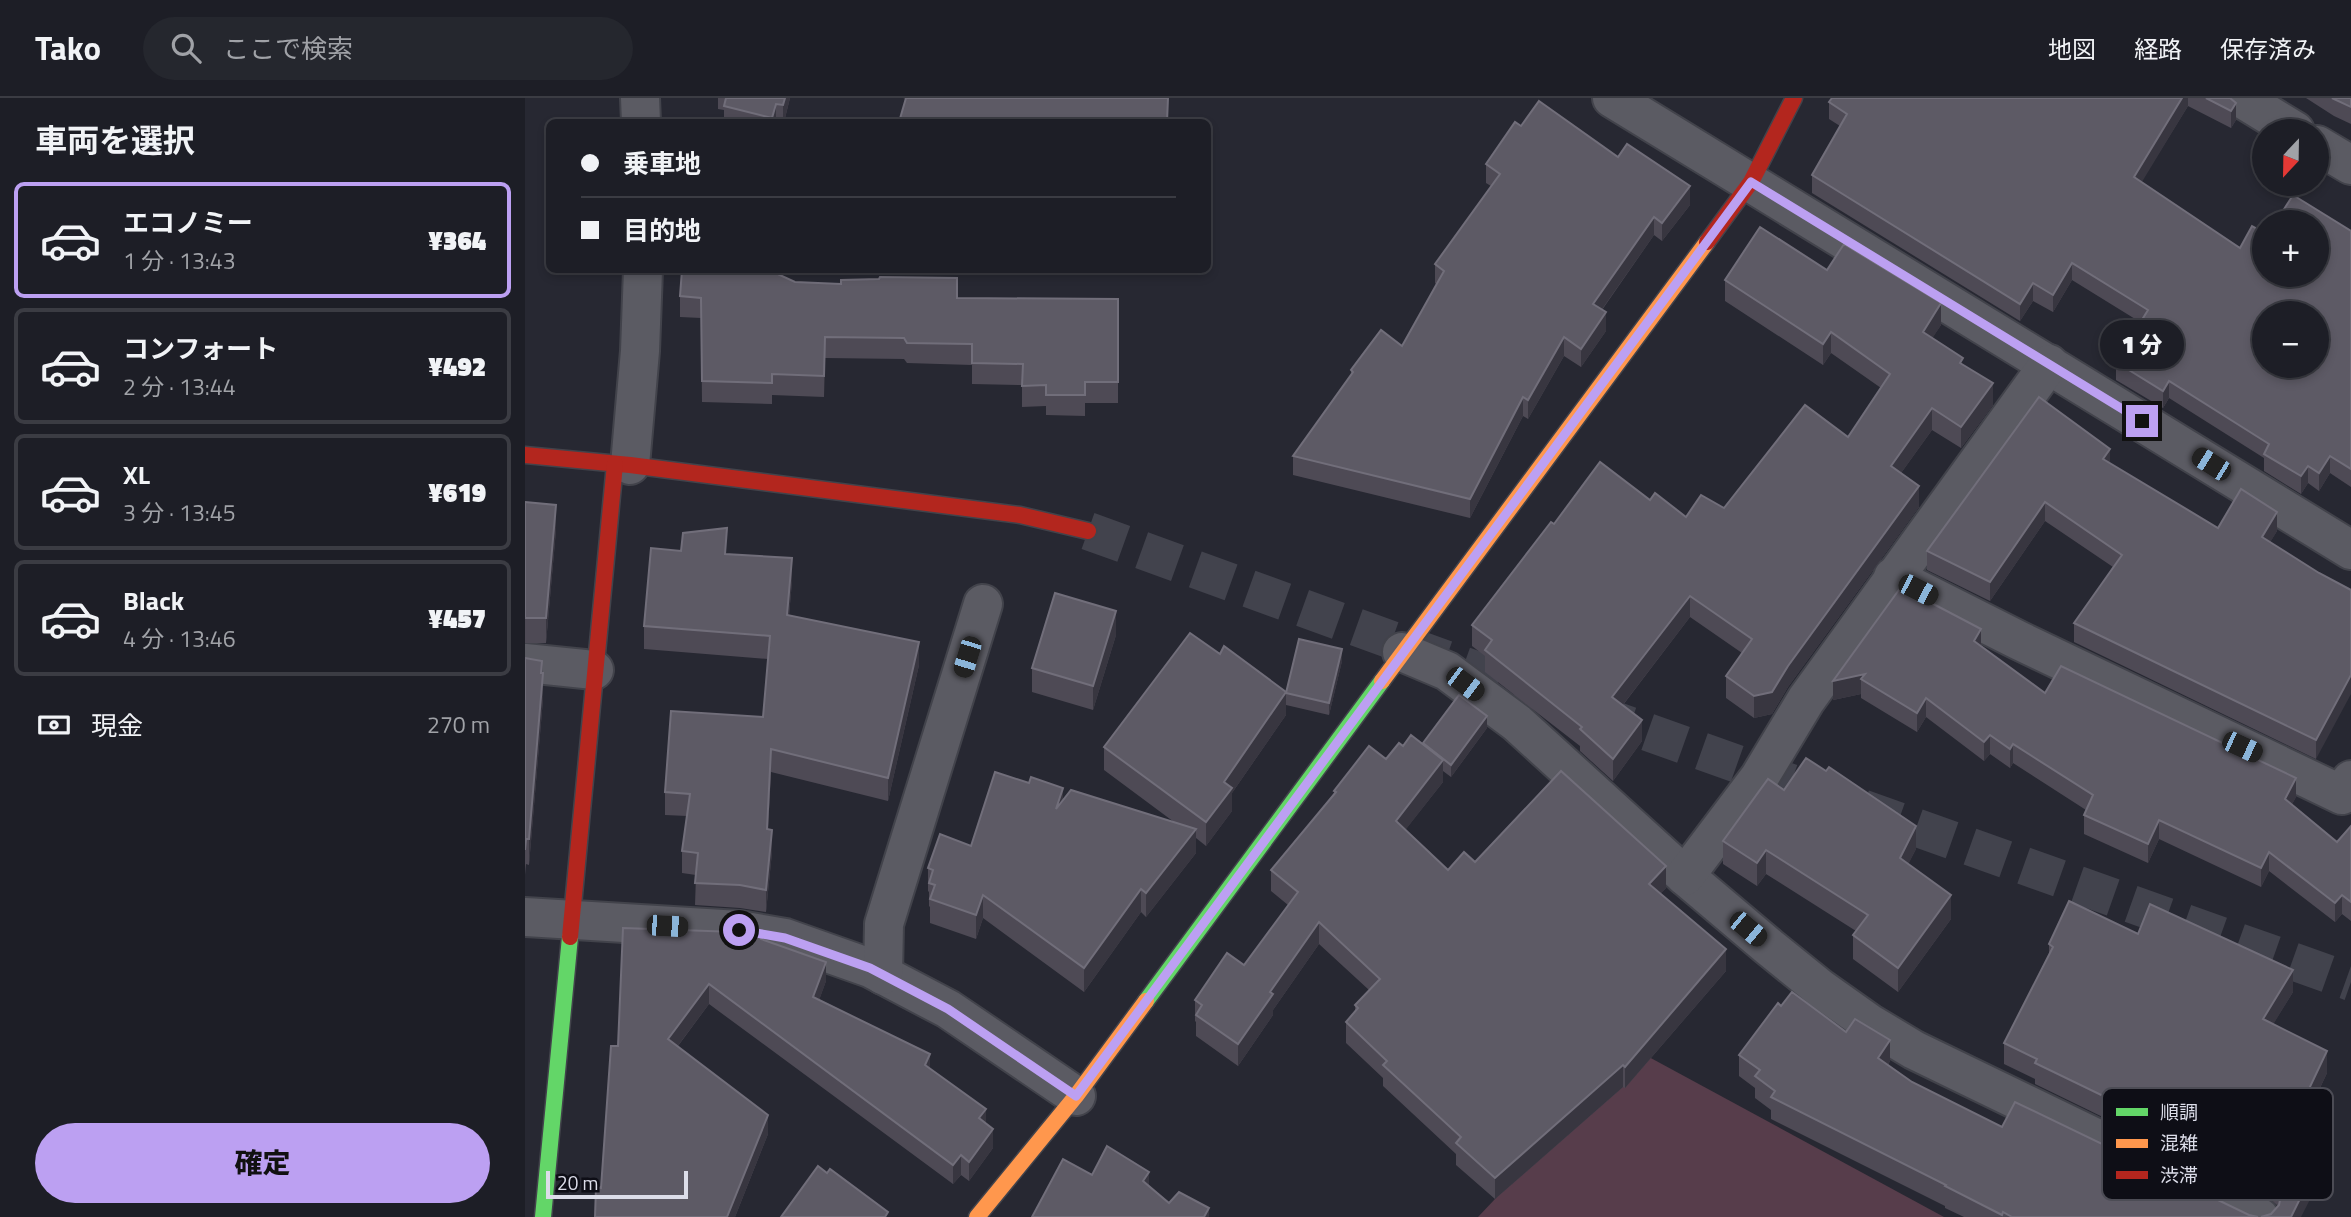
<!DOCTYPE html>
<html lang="ja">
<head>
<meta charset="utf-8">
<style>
  body { margin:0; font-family:"Titillium Web","Noto Sans JP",sans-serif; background:#25272e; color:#f1f3f6; height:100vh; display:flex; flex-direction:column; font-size:26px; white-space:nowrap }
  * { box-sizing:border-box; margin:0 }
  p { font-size:23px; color:#a0a2a7 }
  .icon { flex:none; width:38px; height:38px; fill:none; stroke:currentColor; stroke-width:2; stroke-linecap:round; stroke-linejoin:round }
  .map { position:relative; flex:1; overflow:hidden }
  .panel { display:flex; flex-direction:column; background:#1d1e26; width:525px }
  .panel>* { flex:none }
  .guide { position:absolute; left:21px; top:21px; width:665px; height:154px; border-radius:10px; box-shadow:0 4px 10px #0003,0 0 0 2px #3b3c43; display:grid; align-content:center; height:154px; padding:0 35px; background:#1d1e26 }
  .needle { width:46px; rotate:202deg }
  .buttons { position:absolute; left:1727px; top:21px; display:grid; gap:14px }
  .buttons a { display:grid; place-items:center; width:77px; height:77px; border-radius:50%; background:#1d1e26; box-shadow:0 4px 10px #0003,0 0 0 2px #3b3c43; font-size:35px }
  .scale { position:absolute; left:21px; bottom:18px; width:142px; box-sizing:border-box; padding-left:7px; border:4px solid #dcdde9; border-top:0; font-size:19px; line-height:24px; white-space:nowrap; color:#dcdde9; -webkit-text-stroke:5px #0e0e16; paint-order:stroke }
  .end { position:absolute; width:32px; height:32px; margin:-16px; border:9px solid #bca0f2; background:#111; box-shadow:0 0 0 4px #111 }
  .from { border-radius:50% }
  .bubble { position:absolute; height:49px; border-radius:24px; background:#1d1e26; box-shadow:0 4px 10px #0003,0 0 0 2px #3b3c43; font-size:23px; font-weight:800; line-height:49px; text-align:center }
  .car { position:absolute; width:21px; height:42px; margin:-21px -10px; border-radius:9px; box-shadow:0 0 5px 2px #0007; background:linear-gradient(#222 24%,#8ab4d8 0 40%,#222 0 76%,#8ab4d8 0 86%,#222 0) }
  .guide b { display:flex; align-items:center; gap:24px; height:66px; font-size:26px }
  .guide b+b { border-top:2px solid #3b3c43 }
  .guide i { width:18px; height:18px; background:#f1f3f6 }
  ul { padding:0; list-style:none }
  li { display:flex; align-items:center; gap:21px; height:116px; margin:0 14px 10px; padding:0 21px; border:4px solid #3b3c43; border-radius:10px }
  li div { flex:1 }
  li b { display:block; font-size:26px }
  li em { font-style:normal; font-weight:800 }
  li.active { border-color:#bca0f2 }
  li>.icon { width:63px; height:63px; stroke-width:1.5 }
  h2 { padding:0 35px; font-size:32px; line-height:84px }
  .pay { display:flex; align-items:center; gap:18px; height:77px; padding:0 35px; font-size:26px }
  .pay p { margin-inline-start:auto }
  .action { display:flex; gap:14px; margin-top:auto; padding:14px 35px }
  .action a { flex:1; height:80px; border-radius:42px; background:#bca0f2; color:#111; font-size:28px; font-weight:800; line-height:80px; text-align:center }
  header { display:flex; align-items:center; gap:42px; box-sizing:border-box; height:98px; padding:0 35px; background:#1d1e26; border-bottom:2px solid #3b3c43 }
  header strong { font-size:33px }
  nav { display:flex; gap:38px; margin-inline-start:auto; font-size:24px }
  .search { width:490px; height:63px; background:#25272e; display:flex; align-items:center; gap:18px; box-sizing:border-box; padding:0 24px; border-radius:38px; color:#a0a2a7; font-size:26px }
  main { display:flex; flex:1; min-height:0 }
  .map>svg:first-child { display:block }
  .green { fill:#573d4b }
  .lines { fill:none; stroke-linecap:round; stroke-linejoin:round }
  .secondary-tunnel { stroke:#42434d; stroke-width:38; stroke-dasharray:38 19; stroke-linecap:butt }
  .street-casing { stroke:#42434b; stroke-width:42 }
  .fast-casing { stroke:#42434b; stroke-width:19 }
  .slow-casing { stroke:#42434b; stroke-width:19 }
  .jam-casing { stroke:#42434b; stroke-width:19 }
  .street { stroke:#5b5b63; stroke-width:38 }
  .fast { stroke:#63d668; stroke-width:16 }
  .slow { stroke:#ff974d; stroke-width:16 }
  .jam { stroke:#b3261e; stroke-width:16 }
  .wall { fill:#4e4a55 }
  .shaded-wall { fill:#383640 }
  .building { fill:#5d5a65; stroke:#716e7a; stroke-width:2; fill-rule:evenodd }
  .route { stroke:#bca0f2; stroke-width:9 }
  .key { fill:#0e0e16; stroke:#4c4c55; stroke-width:2 }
  .key-label { font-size:19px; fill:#dcdde9 }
</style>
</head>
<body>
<header>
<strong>Tako</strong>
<div class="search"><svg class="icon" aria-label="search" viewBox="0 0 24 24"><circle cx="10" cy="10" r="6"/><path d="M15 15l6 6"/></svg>ここで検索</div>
<nav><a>地図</a><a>経路</a><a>保存済み</a></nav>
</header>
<main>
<section class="panel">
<h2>車両を選択</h2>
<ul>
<li class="active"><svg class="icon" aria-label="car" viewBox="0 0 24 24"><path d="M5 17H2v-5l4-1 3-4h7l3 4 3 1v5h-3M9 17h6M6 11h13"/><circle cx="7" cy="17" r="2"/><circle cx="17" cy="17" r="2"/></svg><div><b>エコノミー</b><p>1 分 · 13:43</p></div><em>¥364</em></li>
<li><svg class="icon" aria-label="car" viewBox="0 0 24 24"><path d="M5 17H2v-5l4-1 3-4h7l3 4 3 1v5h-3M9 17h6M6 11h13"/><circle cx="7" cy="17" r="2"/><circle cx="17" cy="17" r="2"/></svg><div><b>コンフォート</b><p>2 分 · 13:44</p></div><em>¥492</em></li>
<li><svg class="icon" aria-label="car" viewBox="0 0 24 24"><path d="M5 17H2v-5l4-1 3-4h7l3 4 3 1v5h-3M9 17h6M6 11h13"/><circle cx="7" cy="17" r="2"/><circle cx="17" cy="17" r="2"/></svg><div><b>XL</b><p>3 分 · 13:45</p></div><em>¥619</em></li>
<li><svg class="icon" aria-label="car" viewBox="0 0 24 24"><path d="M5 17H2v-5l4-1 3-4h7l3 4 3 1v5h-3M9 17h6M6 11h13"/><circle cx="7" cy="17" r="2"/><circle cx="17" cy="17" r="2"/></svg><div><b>Black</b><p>4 分 · 13:46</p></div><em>¥457</em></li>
</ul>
<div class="pay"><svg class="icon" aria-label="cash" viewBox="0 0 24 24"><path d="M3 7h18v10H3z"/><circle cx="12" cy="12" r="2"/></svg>現金<p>270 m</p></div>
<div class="action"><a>確定</a></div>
</section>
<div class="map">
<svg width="1826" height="1119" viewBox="0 0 1826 1119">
  <rect width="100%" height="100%" fill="#272832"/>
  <path class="green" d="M1111,952l308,167h-466z"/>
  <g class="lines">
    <g class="secondary-tunnel">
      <path d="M563,433l449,161"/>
      <path d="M1069,615l757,269"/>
    </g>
    <g class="street-casing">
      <g id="street">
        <path d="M115,0l1,24"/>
        <path d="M1087,0l739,452"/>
        <path d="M1716,0l54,33"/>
        <path d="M1792,47l34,20"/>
        <path d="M105,367l10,-114 3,-81"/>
        <path d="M1368,479l125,63 324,155 9,-15"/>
        <path d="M877,554l45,19 70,52 168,153 84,71 52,42 48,34 45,27 345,167"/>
        <path d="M0,565l69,7"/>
        <path d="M1160,778l74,-98 47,-78 243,-336"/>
        <path d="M0,819l214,13 46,8 85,30 78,41 128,87"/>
        <path d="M358,877l1,-51 99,-320"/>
      </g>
    </g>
    <g class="fast-casing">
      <g id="fast">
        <path d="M621,903l236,-320"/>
        <path d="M18,1119l27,-280"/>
      </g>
    </g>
    <g class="slow-casing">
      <g id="slow">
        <path d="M857,583l325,-439"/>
        <path d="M452,1119l99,-121 70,-95"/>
      </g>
    </g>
    <g class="jam-casing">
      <g id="jam">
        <path d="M1182,144l44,-60 43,-84"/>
        <path d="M0,357l105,10 390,50 68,16"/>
        <path d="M45,839l45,-473"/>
      </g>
    </g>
    <use href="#street" class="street"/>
    <use href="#fast" class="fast"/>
    <use href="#slow" class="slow"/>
    <use href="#jam" class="jam"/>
  </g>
  <g class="wall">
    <path d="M193,0h72l-6,24h-60v-12l-6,-1z"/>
    <path d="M378,0h265v24h-269l7,-23z"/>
    <path d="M1307,0h398l6,22 -5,8 -43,-22 -47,76 124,93 86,-44v256l-21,-14 -11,18 -11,-8 -7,11 -37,-23v-13l-95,-60 -6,10 -47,-28v-18l24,-40 -68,-42 -19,32 -20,-11 -13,20 -208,-128v-18l28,-49 -11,-7v-17z"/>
    <path d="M1781,0h45v26l-17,-8z"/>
    <path d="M996,28l97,31 72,48 -28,36 -8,-6 -52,75 4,21 -25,36 -17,-11 -36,63 -5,-3 -53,102 -177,-43v-19l58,-81v-5l51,-24 35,-61 -2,-2v-19l56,-78 -5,-3v-19z"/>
    <path d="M1302,172l114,55 -9,13 31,27 30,40 -32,43 -29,-18 -31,43 18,34 -131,180 -16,27 -18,4 -28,-20v-22l16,-23 -52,-36 -67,88 19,36 -29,40 -33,-30v-5l-95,-74v-16l-13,-10v-21l82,-101 96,-24 36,17 38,-9 124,-71 33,-49 -50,-35 -8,12 -98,-64v-21z"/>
    <path d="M270,184l162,16 161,1v104h-33v13l-39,-1v-9l-24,1v-22l-50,-1v-19l-65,-2 -3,-4 -79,-1 -1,39 -52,-2v9l-70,-2 -1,-84 -21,-1v-21z"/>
    <path d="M1585,366l108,64 59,3 -7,11 49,31 -3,186 -242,-117v-19l39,-56 -68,-46 -55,80 -63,-31v-19z"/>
    <path d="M0,404l31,28 -10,113h-21z"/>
    <path d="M156,453l45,3 66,27 -3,35 130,49 -31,136 -117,-29 -3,57 4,23 -6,60 -26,-4 -45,-3 1,-30 -14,-2v-22l5,-35 -22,-1v-23l98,-75 5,-58 -124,-10v-23z"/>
    <path d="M591,537l-23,75 -61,-18v-24z"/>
    <path d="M1456,548l64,47 251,104 -4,7 45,38 14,-16v95l-9,-7 -7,8 -66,-51 -8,16 -102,-48 -11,24 -64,-29v-19l2,-5 -73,-47 -3,5 -20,-14 -6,7 -58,-44 -9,15 -56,-34v-4l-28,6v-19z"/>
    <path d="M695,556l66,38 56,-31 -13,54 -43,-10v10l-54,78v18l-26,35 -10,-8v15l-50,64 -5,-5 -57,80 -101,-74 -7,21 -46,-16v-16l-1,-1v-14l-1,-1v-23l135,-67 111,21 -70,-52v-23z"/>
    <path d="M0,560l17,15 1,26 -14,166 -3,-1 -1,11z"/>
    <path d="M962,630l-36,49 -8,-6v11l-38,48 43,40 27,-8 191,26 -6,6 66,77 -101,117 -2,-1 -128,112 -39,-34v-11l-73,-68v-8l-37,-35v-21l9,-10v-7l14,-15 -50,-46 -46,66v5l-35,51 -42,-30v-14l-1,-1v-21l49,-35 44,-60 -17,-14v-21l63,-76v-3l52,-32 37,-15z"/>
    <path d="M1259,692l132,59 -8,15 43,55 -53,73 -45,-33v-24l3,-4 -90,-57 -9,12 -34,-22v-23z"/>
    <path d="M1613,836l155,58 -20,32 54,49 -29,62 27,35 -54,44 7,-8 -9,-8 -234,-114v-5l-31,-15v-21l45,-88v-11z"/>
    <path d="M236,841l65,42 -7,19 111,68 56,55 7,25 -24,33 -8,-6 -8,9 -244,-180 -31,42 90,88 -33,83h-140l6,-29 17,-142z"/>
    <path d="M1256,908l65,26 44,29 -2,4 24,17 90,45 247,88 9,2h-294l-19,-9v-2l-174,-87v-9l-16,-12v-10l-16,-12v-21z"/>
  </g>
  <g class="shaded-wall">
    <path d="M260,0h5l-6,24h-1v-17z"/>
    <path d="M1657,0h6v8l-54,89v-18z"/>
    <path d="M1711,5v17l-5,8v-17z"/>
    <path d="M251,6v18h-4v-4z"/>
    <path d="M1165,88v19l-28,36v-18z"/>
    <path d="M1129,119v18l-61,87v-18z"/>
    <path d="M1547,165v17l-19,32v-17z"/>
    <path d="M1508,185v18l-13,20v-17z"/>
    <path d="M1416,205v22l-18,28v-21z"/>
    <path d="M1081,214v19l-25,36v-18z"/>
    <path d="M1306,234v21l-8,12v-21z"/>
    <path d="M1039,239v19l-36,63v-19z"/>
    <path d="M1644,283v17l-6,10v-17z"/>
    <path d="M1468,285v22l-32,43v-21z"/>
    <path d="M998,299v19l-53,102v-19z"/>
    <path d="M1407,310v22l-41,57v-21z"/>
    <path d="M1585,351v19l-7,-9z"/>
    <path d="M1805,358v17l-11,18v-18z"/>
    <path d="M1783,368v17l-7,11v-18z"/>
    <path d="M1394,388v21l-131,180 -16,27 -18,4v-22z"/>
    <path d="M1520,404v19l-55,80v-19z"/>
    <path d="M31,407v25l-10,113v-25z"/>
    <path d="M1752,414v19l-15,25v-19z"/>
    <path d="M267,460v23l-5,57v-23z"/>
    <path d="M1165,498v21l-78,102v-22z"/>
    <path d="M591,513v24l-23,75v-24z"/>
    <path d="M1456,531v19l-7,-7z"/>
    <path d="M394,544v23l-31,136v-23z"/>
    <path d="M817,551v12l-13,54v-12z"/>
    <path d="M17,563l1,38 -14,166v-26z"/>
    <path d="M1340,576l-4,5v15l-28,6v-19z"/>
    <path d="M1826,577v19l-35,65v-19z"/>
    <path d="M761,594v23l-54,78v18l-26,35v-24l18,-40z"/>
    <path d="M1401,600v19l-9,15v-19z"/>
    <path d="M962,618v12l-36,49v-12z"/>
    <path d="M1117,622v21l-29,40v-22z"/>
    <path d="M1465,637v19l-6,7v-19z"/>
    <path d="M1488,646v19l-3,5v-19z"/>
    <path d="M246,651v23l-4,80v-23z"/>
    <path d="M918,662v22l-47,60v-21z"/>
    <path d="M1771,680v19l-11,21v-19z"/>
    <path d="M538,690v23l-7,-2z"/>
    <path d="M1634,722v19l-11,24v-19z"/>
    <path d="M1391,728v23l-16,32v-23z"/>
    <path d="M671,731v24l-50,64v-24z"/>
    <path d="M247,732v22l-6,60v-22z"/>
    <path d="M1241,752v24l-9,12v-23z"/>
    <path d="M1744,754v19l-8,16v-19z"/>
    <path d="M1141,768v22l-17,18v-22z"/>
    <path d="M616,791v23l-57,80v-24z"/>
    <path d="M458,797v23l-7,21v-24z"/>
    <path d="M1426,797v24l-53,73v-24z"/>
    <path d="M1817,797v19l-7,8v-19z"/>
    <path d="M794,824v22l-46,66v5l-35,51v-22l32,-52z"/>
    <path d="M1201,851v22l-101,117v-21z"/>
    <path d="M301,864v19l-13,36v-20z"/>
    <path d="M1768,872v22l-30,49v-22z"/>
    <path d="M184,886v20l-41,55v-20z"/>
    <path d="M1365,942v21l-12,18v-21z"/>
    <path d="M1802,953v22l-38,80v-22z"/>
    <path d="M405,956v19l-5,-8z"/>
    <path d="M1098,967v22l-128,112v-21z"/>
    <path d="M461,1011v20l-7,-11z"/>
    <path d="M243,1017v19l-33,83h-8z"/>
    <path d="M468,1031v19l-24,33v-19z"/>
    <path d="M1800,1050v22l-24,47h-10z"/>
    <path d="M436,1057v20l-8,9v-19z"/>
    <path d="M624,1074v20l-6,-11z"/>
    <path d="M684,1110v9h-5z"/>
  </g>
  <g class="building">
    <path d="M201,0h59l-2,7 -7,-1 -4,14 -48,-12z"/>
    <path d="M381,0h262l-1,24 -68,-1v1h-200z"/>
    <path d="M1307,0h350l-48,79 106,71 12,-22 13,7v42h52v-53h-41l17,-27 58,36v238l-21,-13 -11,17 -11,-7 -7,10 -37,-22 5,-10 -100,-63 -6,10 -47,-29 32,-52 -76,-47 -19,32 -20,-12 -13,21 -208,-129 35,-61 -18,-12zM1740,215h52v53h-52z"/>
    <path d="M1681,0h24l6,5 -5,8z"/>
    <path d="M1807,0h19v9l-17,-8z"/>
    <path d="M1014,3l79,56 9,-13 63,42 -28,37 -8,-6 -61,87 13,8 -25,37 -17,-12 -36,63 -5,-3 -53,102 -177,-43 60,-84 -2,-2 30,-40 21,16 42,-75 -9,-7 65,-90 -14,-10 29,-42 6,4z"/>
    <path d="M1235,129l67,43 17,-26 97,59 -18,29 40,26 -3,5 33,20 -32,44 -29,-19 -41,58 28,20 -131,180 -16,26 -18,4 -28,-20 26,-37 -62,-43 -78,101 30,23 -29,39 -33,-30 2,-2 -97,-77 7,-10 -20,-15 79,-103 3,2 46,-62 50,38 5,-7 31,24 15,-22 23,13 81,-103 43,32 42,-63 -59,-42 -8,12 -98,-64z"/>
    <path d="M157,172h87l26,12 46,2v-4l38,-1 1,-2 77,1v20l161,1v83h-33v13h-39v-10l-24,1 1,-22 -51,-1v-19l-65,-1 -3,-5 -79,-1 -1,39 -52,-2v9l-70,-2 -1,-83 -21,-2z"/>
    <path d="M1514,299l71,52 -7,10 115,69 23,-39 36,23 -15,25 57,36 32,17v85l-35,65 -242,-117 48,-68 -77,-53 -55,80 -63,-31z"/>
    <path d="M0,404l31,3 -10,113h-21z"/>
    <path d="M202,430l-2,26 67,4 -5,57 132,27 -31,136 -117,-29 -4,80 5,1 -6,60 -26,-5 -45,-2 3,-30 -16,-2 8,-57 -25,-2 6,-81 92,6 7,-81 -126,-10 7,-78 30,3 2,-18z"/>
    <path d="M1376,489l80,42 -7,12 71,52 16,-27 235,112 -11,21 52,43 14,-16v76l-9,-7 -7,8 -66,-51 -8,16 -102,-48 -11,24 -64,-29 9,-20 -80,-51 -3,5 -20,-14 -6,7 -58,-44 -9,15 -56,-34 4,-5 -32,7z"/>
    <path d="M530,495l61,18 -23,75 -61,-18z"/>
    <path d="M665,535l30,21 4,-8 62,46 -62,90 8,6 -26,34 -102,-75z"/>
    <path d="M774,541l43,10 -13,54 -43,-10z"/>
    <path d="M0,560l17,3 -1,12h2l-14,166h-3l-1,11z"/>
    <path d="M934,597l28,21 -36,49 -28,-22z"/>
    <path d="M886,637l32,25 -47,61 52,49 16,-18 11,10 86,-91 105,95 -17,18 77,65 -101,118 -2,-2 -128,113 -39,-35 5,-6 -78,-72 4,-4 -41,-39 12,-14 -3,-3 25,-26 -61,-57 -49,70 3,2 -35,50 -42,-29 6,-10 -7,-5 32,-47 17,12 54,-73 -27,-22 65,-78 -2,-1 35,-45 17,13 13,-16 4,3z"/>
    <path d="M1281,660l20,13 3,-4 87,59 -16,32 51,37 -53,73 -45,-33 15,-20 -102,-65 -9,13 -34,-22 45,-62 16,11z"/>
    <path d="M470,674l34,11 2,-6 32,11 -7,21 15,-19 125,39 -50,64 -5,-4 -57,79 -101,-73 -7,20 -46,-16 5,-14 -6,-2 4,-13 -5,-2 12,-34 31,12z"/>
    <path d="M1544,803l69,33 12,-30 143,66 -30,49 64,32 -38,80 36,17 -34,69h-30l10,-3 8,-9 2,-10 -4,-11 -8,-8 -234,-113 2,-4 -33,-16 49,-96 -4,-3z"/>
    <path d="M98,830l113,4 25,5v2l65,23 -13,35 117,57 -5,11 61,44 -7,9 14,11 -24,33 -8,-7 -8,10 -244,-181 -41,55 100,76 -41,102h-132l1,-30 5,1 10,-142h7z"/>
    <path d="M1267,894l54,40 9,-13 35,21 -12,18 34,24 90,45 13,-25 234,113 9,2h-246l-9,-5 -1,3 -57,-29 1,-1 -175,-88 4,-6 -20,-15 5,-6 -21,-15 39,-52 3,3z"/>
    <path d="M582,1048l42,26 -6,9 26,22 10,-11 30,16 -5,9h-172l31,-58 29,16z"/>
    <path d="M293,1068l9,7 3,-4 58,43 -3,5h-104z"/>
  </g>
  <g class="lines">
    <path class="route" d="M214,832l46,8 85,30 78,41 128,87 675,-914 391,239"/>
  </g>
  <rect x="1577" y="990" width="231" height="112" rx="10" class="key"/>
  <rect x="1591" y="1010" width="32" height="8" fill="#63d668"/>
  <rect x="1591" y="1041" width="32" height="9" fill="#ff974d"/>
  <rect x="1591" y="1073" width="32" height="8" fill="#b3261e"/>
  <g class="key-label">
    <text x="1635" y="1021">順調</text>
    <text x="1635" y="1052">混雑</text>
    <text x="1635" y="1084">渋滞</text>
  </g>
</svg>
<div class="buttons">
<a><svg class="needle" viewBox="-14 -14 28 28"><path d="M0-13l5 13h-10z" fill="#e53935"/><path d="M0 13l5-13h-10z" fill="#a0a2a7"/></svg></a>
<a>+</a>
<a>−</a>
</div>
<div class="scale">20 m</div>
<i class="end from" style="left:214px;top:832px"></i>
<i class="end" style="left:1617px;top:323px"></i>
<div class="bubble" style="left:1575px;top:222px;width:84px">1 分</div>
<i class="car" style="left:1686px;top:366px;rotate:302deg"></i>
<i class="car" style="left:1393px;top:492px;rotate:117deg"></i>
<i class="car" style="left:442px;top:559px;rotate:197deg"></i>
<i class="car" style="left:940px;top:586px;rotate:127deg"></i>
<i class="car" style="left:1717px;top:649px;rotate:115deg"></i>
<i class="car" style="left:142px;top:828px;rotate:93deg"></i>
<i class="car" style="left:1223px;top:831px;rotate:130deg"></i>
<div class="guide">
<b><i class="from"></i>乗車地</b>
<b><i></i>目的地</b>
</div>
</div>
</main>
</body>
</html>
